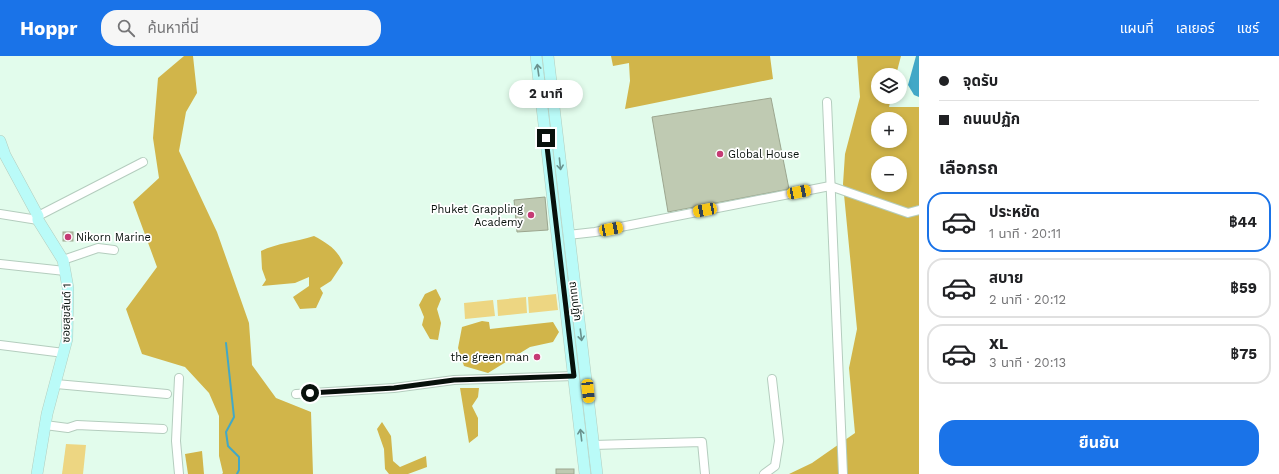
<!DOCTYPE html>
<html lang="th">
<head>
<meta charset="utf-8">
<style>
  body { margin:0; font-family:"Work Sans","Noto Sans Thai",sans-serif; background:#f6f6f6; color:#202124; height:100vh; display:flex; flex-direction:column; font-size:15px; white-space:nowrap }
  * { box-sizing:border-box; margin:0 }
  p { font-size:13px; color:#757577 }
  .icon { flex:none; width:22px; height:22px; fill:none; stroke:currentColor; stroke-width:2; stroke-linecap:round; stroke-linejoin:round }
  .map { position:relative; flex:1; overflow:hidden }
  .details { display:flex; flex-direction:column; background:#fff; width:360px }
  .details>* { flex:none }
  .hud { display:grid; align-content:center; height:88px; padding:0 20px; background:#fff }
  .controls { position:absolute; left:871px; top:12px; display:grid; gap:8px }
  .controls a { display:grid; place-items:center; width:36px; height:36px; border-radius:50%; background:#fff; box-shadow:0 2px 6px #0003; font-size:20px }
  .end { position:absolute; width:18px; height:18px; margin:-9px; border:5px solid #08110c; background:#fff; box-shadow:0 0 0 2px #fff }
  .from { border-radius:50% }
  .bubble { position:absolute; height:28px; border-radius:14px; background:#fff; box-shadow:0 2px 6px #0003; font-size:13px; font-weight:700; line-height:28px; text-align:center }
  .car { position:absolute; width:12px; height:24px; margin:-12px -6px; border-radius:5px; box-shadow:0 0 3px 1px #0007; background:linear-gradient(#f5c518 24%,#345 0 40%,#f5c518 0 76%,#345 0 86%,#f5c518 0) }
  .hud b { display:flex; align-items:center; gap:14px; height:38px; font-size:15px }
  .hud b+b { border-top:1px solid #e0e0e0 }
  .hud i { width:10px; height:10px; background:#202124 }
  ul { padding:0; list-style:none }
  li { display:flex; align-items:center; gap:12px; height:60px; margin:0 8px 6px; padding:0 12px; border:2px solid #e0e0e0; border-radius:16px }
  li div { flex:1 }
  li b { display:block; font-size:15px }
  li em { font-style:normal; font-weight:700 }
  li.active { border-color:#1a73e8 }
  li>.icon { width:36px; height:36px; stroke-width:1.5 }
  h2 { padding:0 20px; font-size:18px; line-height:48px }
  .primary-button { display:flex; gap:8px; margin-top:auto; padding:8px 20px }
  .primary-button a { flex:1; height:46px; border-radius:16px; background:#1a73e8; color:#fff; font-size:16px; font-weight:700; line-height:46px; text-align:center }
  header { display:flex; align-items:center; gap:24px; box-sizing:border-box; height:56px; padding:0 20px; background:#1a73e8; color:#fff }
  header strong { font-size:19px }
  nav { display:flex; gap:22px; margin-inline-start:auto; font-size:14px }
  .search { width:280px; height:36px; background:#f6f6f6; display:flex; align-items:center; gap:10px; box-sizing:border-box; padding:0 14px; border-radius:16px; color:#757577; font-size:15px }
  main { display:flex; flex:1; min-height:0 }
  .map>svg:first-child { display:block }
  .green { fill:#edd682 }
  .forest { fill:#d1b54a; fill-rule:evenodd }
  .water { fill:#42a8c7 }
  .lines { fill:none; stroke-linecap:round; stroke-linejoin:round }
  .stream { stroke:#42a8c7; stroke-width:2 }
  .building { fill:#bfcab2; stroke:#9ca68f }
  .street-casing { stroke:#b4cdbe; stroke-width:10 }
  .secondary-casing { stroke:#b4cdbe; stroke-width:12 }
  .street { stroke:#fff; stroke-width:8 }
  .secondary { stroke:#bafbf8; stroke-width:11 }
  .oneway { stroke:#6a928e }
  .route { stroke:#08110c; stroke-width:5 }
  .poi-dot { fill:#c53b74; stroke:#fff; stroke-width:1.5 }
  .labels { text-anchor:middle; stroke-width:3.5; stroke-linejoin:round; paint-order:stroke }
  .poi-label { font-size:11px; fill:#08110c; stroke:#fff; text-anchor:start }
  .street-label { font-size:11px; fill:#08110c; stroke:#fff }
</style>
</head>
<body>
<header>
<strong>Hoppr</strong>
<div class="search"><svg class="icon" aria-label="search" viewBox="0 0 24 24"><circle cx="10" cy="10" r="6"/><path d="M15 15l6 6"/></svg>ค้นหาที่นี่</div>
<nav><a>แผนที่</a><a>เลเยอร์</a><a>แชร์</a></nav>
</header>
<main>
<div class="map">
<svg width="919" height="418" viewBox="0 0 919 418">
  <rect width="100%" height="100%" fill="#e2fcec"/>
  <g class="green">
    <path d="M556,238l2,16 -29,3 -1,-16z"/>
    <path d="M526,241l1,16 -29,3 -1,-16z"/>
    <path d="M493,244l2,16 -30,3 -1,-16z"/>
    <path d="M66,388l20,1 -3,29h-21z"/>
  </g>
  <g class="forest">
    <path d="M184,0h9l4,37 -11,19 -7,39 38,81 32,91 3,42 24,33 35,14 2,62h-91l1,-1 -4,-17v-40l-10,-23 -24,-26 -43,-13 -16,-45 31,-42 -24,-65 26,-24 -6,-40 5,-60z"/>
    <path d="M611,0h159l3,23 -148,30 5,-28 -1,-18 -16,3z"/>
    <path d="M857,0h44l-5,19h-18v22h13l-2,10h30v367h-130l23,-11 43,-30 -6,-65 8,-39 -14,-145 2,-30 15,-57zM878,63h22v22h-22zM878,107h22v22h-22z"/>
    <path d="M314,180c13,7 23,13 29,27l-12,18 -11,7 3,5 -7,15 -16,1 -7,-12 16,-11v-9l-14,6 -33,3 4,-6 -4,-11 -1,-18c16,-8 35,-9 53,-15z"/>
    <path d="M436,233l5,10 -4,10 4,14 -3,17 -8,-1 -8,-14 2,-8 -5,-12 6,-11z"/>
    <path d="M482,265l7,1 1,7 63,-7 6,10 -6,10 -23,5 -42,26 -24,-7 -6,-18 4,-21z"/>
    <path d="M460,332h19l-1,9 -6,9 6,12v18l-9,7z"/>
    <path d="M382,366l9,14 2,25 7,6 26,-11 1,11 -19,7h-19l-4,-5 -1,-20 -7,-20z"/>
    <path d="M202,395l2,23h-16l-3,-20z"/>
  </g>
  <path class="water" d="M916,0h3v41l-5,-2 -6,-10z"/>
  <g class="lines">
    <path class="stream" d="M226,287l8,74 -8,15 2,14 11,11v13l-2,4"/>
  </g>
  <g class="building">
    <path d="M771,42l18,91 -121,23 -16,-95z"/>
    <path d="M545,141l3,33 -31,2 -3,-32z"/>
    <rect x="63" y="176" width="10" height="9"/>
    <rect x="556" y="413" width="18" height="5"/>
  </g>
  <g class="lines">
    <g class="street-casing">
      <g id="street">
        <path d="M827,46l16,372"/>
        <path d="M0,158l38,6"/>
        <path d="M38,160l105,-54"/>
        <path d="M568,179l27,-3 235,-46 78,27 11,-3"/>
        <path d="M63,204l35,-12 16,2"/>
        <path d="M0,208l65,7"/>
        <path d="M0,289l64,8"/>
        <path d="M179,322l-3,63 3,33"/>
        <path d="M56,328l111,10"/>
        <path d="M296,338l98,-6 60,-8 120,-4"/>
        <path d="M45,369l23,3 9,-3 86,4"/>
        <path d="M593,389l109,-3 3,32"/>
        <path d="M764,418l11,-8 4,-25 -7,-62"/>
      </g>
    </g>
    <g class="secondary-casing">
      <g id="secondary">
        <path d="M536,0l49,418"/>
        <path d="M548,0l49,418"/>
        <path d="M0,85l5,14 33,61v4l25,40 5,28 -1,51 -20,75 -10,60"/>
      </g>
    </g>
    <use href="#street" class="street"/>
    <use href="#secondary" class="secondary"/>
  </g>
  <defs><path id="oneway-shaft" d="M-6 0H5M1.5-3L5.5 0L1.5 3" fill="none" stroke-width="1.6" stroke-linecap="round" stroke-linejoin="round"/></defs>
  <g class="oneway">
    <use href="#oneway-shaft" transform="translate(538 14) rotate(-98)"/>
    <use href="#oneway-shaft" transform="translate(560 108) rotate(84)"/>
    <use href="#oneway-shaft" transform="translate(581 279) rotate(83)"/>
    <use href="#oneway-shaft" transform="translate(581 379) rotate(-97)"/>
  </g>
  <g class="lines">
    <path class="route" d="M310,337l84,-5 60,-8 120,-4 -28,-238"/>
  </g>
  <g class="poi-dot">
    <circle cx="720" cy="98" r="4"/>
    <circle cx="531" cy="159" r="4"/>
    <circle cx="68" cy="181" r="4"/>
    <circle cx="537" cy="301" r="4"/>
  </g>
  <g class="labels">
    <g class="poi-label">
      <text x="728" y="102">Global House</text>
      <text x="523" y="157" text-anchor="end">Phuket Grappling<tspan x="523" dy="13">Academy</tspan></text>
      <text x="76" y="185">Nikorn Marine</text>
      <text x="529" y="305" text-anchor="end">the green man</text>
    </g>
    <g class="street-label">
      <text transform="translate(576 245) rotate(83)" y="4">ถนนปฏัก</text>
      <text transform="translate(66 257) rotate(-89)" y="4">ซอยสุขสันต์ 1</text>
    </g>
  </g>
</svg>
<div class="controls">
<a><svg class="icon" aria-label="layers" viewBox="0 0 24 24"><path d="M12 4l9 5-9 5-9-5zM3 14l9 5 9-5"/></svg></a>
<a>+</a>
<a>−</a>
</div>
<i class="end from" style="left:310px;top:337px"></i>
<i class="end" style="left:546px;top:82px"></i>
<div class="bubble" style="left:509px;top:24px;width:74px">2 นาที</div>
<i class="car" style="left:799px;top:136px;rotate:79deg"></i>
<i class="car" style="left:705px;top:154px;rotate:259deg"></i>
<i class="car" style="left:611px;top:173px;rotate:79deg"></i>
<i class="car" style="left:588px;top:335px;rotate:174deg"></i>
</div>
<section class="details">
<div class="hud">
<b><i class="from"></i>จุดรับ</b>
<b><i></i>ถนนปฏัก</b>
</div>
<h2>เลือกรถ</h2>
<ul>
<li class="active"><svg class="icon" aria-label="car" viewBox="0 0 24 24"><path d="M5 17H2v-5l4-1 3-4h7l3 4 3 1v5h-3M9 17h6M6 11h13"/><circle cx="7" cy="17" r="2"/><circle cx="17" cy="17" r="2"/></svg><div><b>ประหยัด</b><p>1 นาที · 20:11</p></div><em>฿44</em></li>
<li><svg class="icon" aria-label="car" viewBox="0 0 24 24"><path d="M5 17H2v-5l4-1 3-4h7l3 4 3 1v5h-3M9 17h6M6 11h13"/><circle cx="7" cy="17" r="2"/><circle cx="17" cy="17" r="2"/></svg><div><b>สบาย</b><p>2 นาที · 20:12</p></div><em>฿59</em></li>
<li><svg class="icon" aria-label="car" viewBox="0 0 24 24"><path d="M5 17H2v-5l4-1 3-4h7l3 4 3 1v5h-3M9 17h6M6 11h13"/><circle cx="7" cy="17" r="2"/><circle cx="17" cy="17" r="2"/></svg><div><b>XL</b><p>3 นาที · 20:13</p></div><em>฿75</em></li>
</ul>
<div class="primary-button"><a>ยืนยัน</a></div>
</section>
</main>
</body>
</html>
